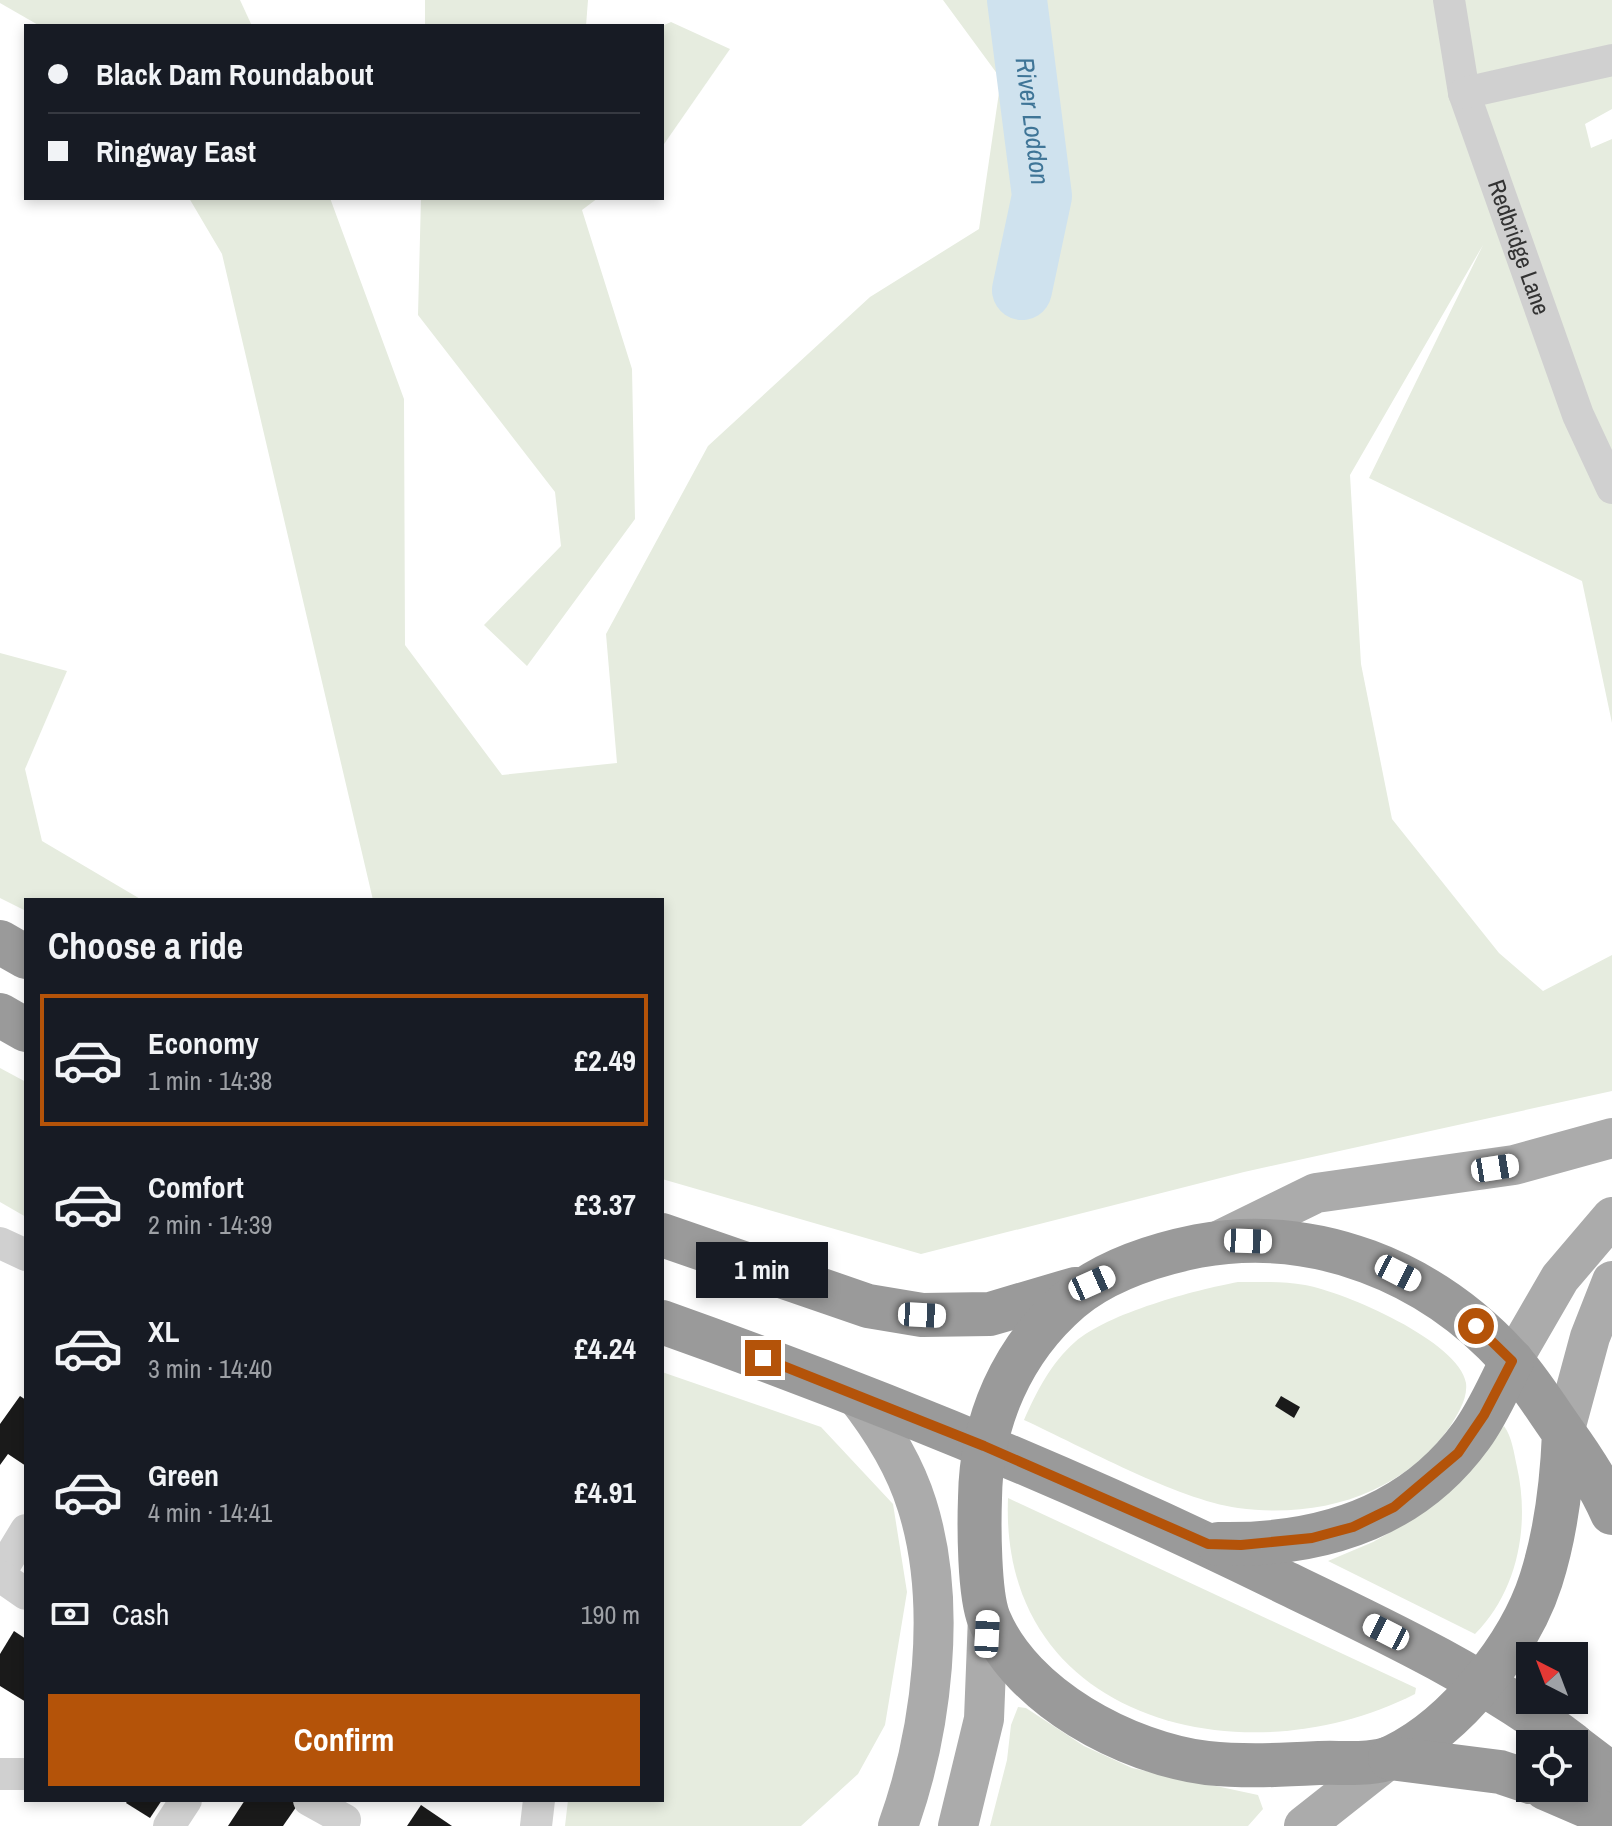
<!DOCTYPE html>
<html lang="en">
<head>
<meta charset="utf-8">
<style>
  body { margin:0; font-family:"Archivo Narrow",sans-serif; background:#20242c; color:#f1f3f6; height:100vh; display:flex; flex-direction:column; font-size:30px; white-space:nowrap }
  * { box-sizing:border-box; margin:0 }
  p { font-size:26px; color:#9ea1a6 }
  .icon { flex:none; width:44px; height:44px; fill:none; stroke:currentColor; stroke-width:2; stroke-linecap:round; stroke-linejoin:round }
  .map { position:relative; flex:1; overflow:hidden }
  .details { position:absolute; left:24px; top:898px; width:640px; height:904px; display:flex; flex-direction:column; background:#171b24; border-radius:0px; box-shadow:0 4px 12px #0003 }
  .details>* { flex:none }
  .guide { position:absolute; left:24px; top:24px; width:640px; height:176px; border-radius:0px; box-shadow:0 4px 12px #0003; display:grid; align-content:center; height:176px; padding:0 24px; background:#171b24 }
  .needle { width:52px; rotate:318deg }
  .buttons { position:absolute; left:1516px; top:1642px; display:grid; gap:16px }
  .buttons a { display:grid; place-items:center; width:72px; height:72px; border-radius:0px; background:#171b24; box-shadow:0 4px 12px #0003; font-size:40px }
  .end { position:absolute; width:36px; height:36px; margin:-18px; border:10px solid #b45309; background:#fff; box-shadow:0 0 0 4px #fff }
  .from { border-radius:50% }
  .bubble { position:absolute; height:56px; border-radius:0px; background:#171b24; box-shadow:0 4px 12px #0003; font-size:26px; font-weight:800; line-height:56px; text-align:center }
  .car { position:absolute; width:24px; height:48px; margin:-24px -12px; border-radius:10px; box-shadow:0 0 6px 2px #0007; background:linear-gradient(#fff 24%,#345 0 40%,#fff 0 76%,#345 0 86%,#fff 0) }
  .guide b { display:flex; align-items:center; gap:28px; height:76px; font-size:30px }
  .guide b+b { border-top:2px solid #363941 }
  .guide i { width:20px; height:20px; background:#f1f3f6 }
  ul { padding:0; list-style:none }
  li { display:flex; align-items:center; gap:24px; height:132px; margin:0 16px 12px; padding:0 8px; border:4px solid transparent; border-radius:0px }
  li div { flex:1 }
  li b { display:block; font-size:30px }
  li em { font-style:normal; font-weight:800 }
  li.current { border-color:#b45309 }
  li>.icon { width:72px; height:72px; stroke-width:1.5 }
  h2 { padding:0 24px; font-size:36px; line-height:96px }
  .pay { display:flex; align-items:center; gap:20px; height:88px; padding:0 24px; font-size:30px }
  .pay p { margin-inline-start:auto }
  .button { display:flex; gap:16px; margin-top:auto; padding:16px 24px }
  .button a { flex:1; height:92px; border-radius:0px; background:#b45309; color:#fff; font-size:32px; font-weight:800; line-height:92px; text-align:center }
  .map>svg:first-child { display:block }
  .green { fill:#e6ecdf }
  .lines { fill:none; stroke-linecap:round; stroke-linejoin:round }
  .river { stroke:#cfe2ee; stroke-width:60 }
  .building { fill:#1a1a1a }
  .minor { stroke:#d0d0d0; stroke-width:32 }
  .major { stroke:#ababab; stroke-width:40 }
  .highway { stroke:#9a9a9a; stroke-width:44 }
  .route { stroke:#b45309; stroke-width:10 }
  .labels { text-anchor:middle; stroke-width:8; stroke-linejoin:round; paint-order:stroke }
  .street-label { font-size:24px; fill:#333; stroke:#fff }
  .water-label { font-size:26px; font-style:italic; fill:#3f7597; stroke:#fff }
</style>
</head>
<body>
<div class="map">
<svg width="1612" height="1826" viewBox="0 0 1612 1826">
  <rect width="100%" height="100%" fill="#fff"/>
  <g class="green">
    <path d="M0,0h240l12,26h-212l-40,-23z"/>
    <path d="M425,0h163l-2,26h-161z"/>
    <path d="M943,0h669v109l-27,15 6,24 21,-9v584l-30,-142 -213,-103 114,-233 -133,230 11,189 31,155 107,134 44,38 69,-36v136l-368,81 -323,82 -259,-75v-279h-289l-151,-646 -33,-56h141l74,201 1,246 97,130 115,-12 -11,-129 102,-188 162,-149 109,-68 22,-150z"/>
    <path d="M671,22l59,27 -68,98v-121z"/>
    <path d="M421,198h177l-16,12 50,159 3,150 -108,147 -43,-41 77,-79 -6,-54 -137,-177z"/>
    <path d="M0,653l67,18 -42,98 17,72 100,59h-116v11l-26,-13z"/>
    <path d="M0,1068l26,14v135l-26,-15z"/>
    <path d="M1238,1282c22,0 45,-1 67,3 39,7 154,56 161,98 2,16 -9,32 -17,45 -48,67 -131,91 -211,80 -62,-9 -155,-61 -214,-88 13,-29 27,-57 51,-78 33,-29 120,-52 163,-60z"/>
    <path d="M662,1372l159,55 72,77 14,88 -22,133 -27,49 -57,52h-236l3,-26h94z"/>
    <path d="M1504,1426c8,11 10,27 13,41 13,58 1,124 -42,167l-147,-73 45,-19 44,-25z"/>
    <path d="M1008,1498l408,190 -1,6c-168,86 -416,30 -407,-196z"/>
    <path d="M1018,1707l8,1 58,38 48,22 126,27 5,14 -15,17h-258l17,-66 4,-35z"/>
  </g>
  <g class="lines">
    <path class="river" id="s1" d="M1017,0l25,196 -20,94"/>
  </g>
  <g class="building">
    <path d="M20,1396l6,4v66l-18,-12 -8,11v-41z"/>
    <path d="M1281,1396l19,11 -6,11 -19,-12z"/>
    <path d="M14,1631l12,8v63l-26,-16v-32z"/>
    <path d="M128,1800h34l-12,18 -24,-15z"/>
    <path d="M245,1800h56l-18,26h-55z"/>
    <path d="M421,1805l31,21h-45z"/>
  </g>
  <g class="lines">
    <g class="minor">
      <path id="s2" d="M1449,0l15,93 114,322 34,73"/>
      <path d="M1464,93l148,-33"/>
      <path d="M0,1243l26,12"/>
      <path d="M0,1573l26,-43"/>
      <path d="M0,1576l26,18"/>
      <path d="M0,1774h26"/>
      <path d="M309,1800l36,20"/>
      <path d="M169,1826l17,-26"/>
      <path d="M536,1826l3,-26"/>
    </g>
    <g class="major">
      <path d="M1212,1244l104,-51 198,-28 98,-27"/>
      <path d="M1512,1361l48,-83 52,-61"/>
      <path d="M854,1393c27,34 50,70 63,112 31,98 15,226 -19,321"/>
      <path d="M1564,1433l26,-96 22,-56"/>
      <path d="M958,1826l26,-107 4,-102"/>
      <path d="M1304,1826l86,-68"/>
    </g>
    <g class="highway">
      <path d="M0,942l26,15"/>
      <path d="M0,1015l26,15"/>
      <path d="M662,1235l206,71 54,9 68,-1 85,-25"/>
      <path d="M662,1322c211,75 419,160 620,259 100,48 201,95 290,163"/>
      <path d="M1564,1433c-2,50 -8,100 -23,147 -21,66 -85,146 -147,176 -20,10 -52,6 -74,7 -38,2 -75,4 -113,0 -80,-10 -185,-65 -218,-144 -10,-25 -10,-93 -9,-121 1,-77 32,-148 90,-198 36,-30 83,-45 128,-54 117,-21 232,25 311,112 21,23 37,50 55,75 19,26 35,51 48,80"/>
      <path d="M1218,1544c99,2 192,-24 253,-108 17,-23 28,-50 41,-75"/>
      <path d="M1574,1746l38,29"/>
      <path d="M1390,1758l110,14 30,10"/>
      <path d="M1545,1788l67,29"/>
    </g>
  </g>
  <g class="lines">
    <path class="route" d="M763,1358l221,88 224,98 33,1 71,-7 41,-11 41,-20 64,-54 26,-38 28,-54 -36,-35"/>
  </g>
  <g class="labels">
    <g class="street-label">
      <text dy="8" stroke="none"><textPath href="#s2" startOffset="258">Redbridge Lane</textPath></text>
    </g>
    <g class="water-label">
      <text dy="9" stroke="none"><textPath href="#s1" startOffset="122">River Loddon</textPath></text>
    </g>
  </g>
</svg>
<div class="buttons">
<a><svg class="needle" viewBox="-14 -14 28 28"><path d="M0-13l5 13h-10z" fill="#e53935"/><path d="M0 13l5-13h-10z" fill="#9ea1a6"/></svg></a>
<a><svg class="icon" aria-label="locate" viewBox="0 0 24 24"><circle cx="12" cy="12" r="6"/><path d="M12 2v4M12 18v4M2 12h4M18 12h4"/></svg></a>
</div>
<i class="end from" style="left:1476px;top:1326px"></i>
<i class="end" style="left:763px;top:1358px"></i>
<div class="bubble" style="left:696px;top:1242px;width:132px">1 min</div>
<i class="car" style="left:1495px;top:1168px;rotate:81deg"></i>
<i class="car" style="left:1248px;top:1241px;rotate:92deg"></i>
<i class="car" style="left:1398px;top:1273px;rotate:117deg"></i>
<i class="car" style="left:1092px;top:1283px;rotate:66deg"></i>
<i class="car" style="left:922px;top:1315px;rotate:93deg"></i>
<i class="car" style="left:1386px;top:1632px;rotate:297deg"></i>
<i class="car" style="left:987px;top:1634px;rotate:3deg"></i>
<div class="guide">
<b><i class="from"></i>Black Dam Roundabout</b>
<b><i></i>Ringway East</b>
</div>
<section class="details">
<h2>Choose a ride</h2>
<ul>
<li class="current"><svg class="icon" aria-label="car" viewBox="0 0 24 24"><path d="M5 17H2v-5l4-1 3-4h7l3 4 3 1v5h-3M9 17h6M6 11h13"/><circle cx="7" cy="17" r="2"/><circle cx="17" cy="17" r="2"/></svg><div><b>Economy</b><p>1 min · 14:38</p></div><em>£2.49</em></li>
<li><svg class="icon" aria-label="car" viewBox="0 0 24 24"><path d="M5 17H2v-5l4-1 3-4h7l3 4 3 1v5h-3M9 17h6M6 11h13"/><circle cx="7" cy="17" r="2"/><circle cx="17" cy="17" r="2"/></svg><div><b>Comfort</b><p>2 min · 14:39</p></div><em>£3.37</em></li>
<li><svg class="icon" aria-label="car" viewBox="0 0 24 24"><path d="M5 17H2v-5l4-1 3-4h7l3 4 3 1v5h-3M9 17h6M6 11h13"/><circle cx="7" cy="17" r="2"/><circle cx="17" cy="17" r="2"/></svg><div><b>XL</b><p>3 min · 14:40</p></div><em>£4.24</em></li>
<li><svg class="icon" aria-label="car" viewBox="0 0 24 24"><path d="M5 17H2v-5l4-1 3-4h7l3 4 3 1v5h-3M9 17h6M6 11h13"/><circle cx="7" cy="17" r="2"/><circle cx="17" cy="17" r="2"/></svg><div><b>Green</b><p>4 min · 14:41</p></div><em>£4.91</em></li>
</ul>
<div class="pay"><svg class="icon" aria-label="cash" viewBox="0 0 24 24"><path d="M3 7h18v10H3z"/><circle cx="12" cy="12" r="2"/></svg>Cash<p>190 m</p></div>
<div class="button"><a>Confirm</a></div>
</section>
</div>
</body>
</html>
